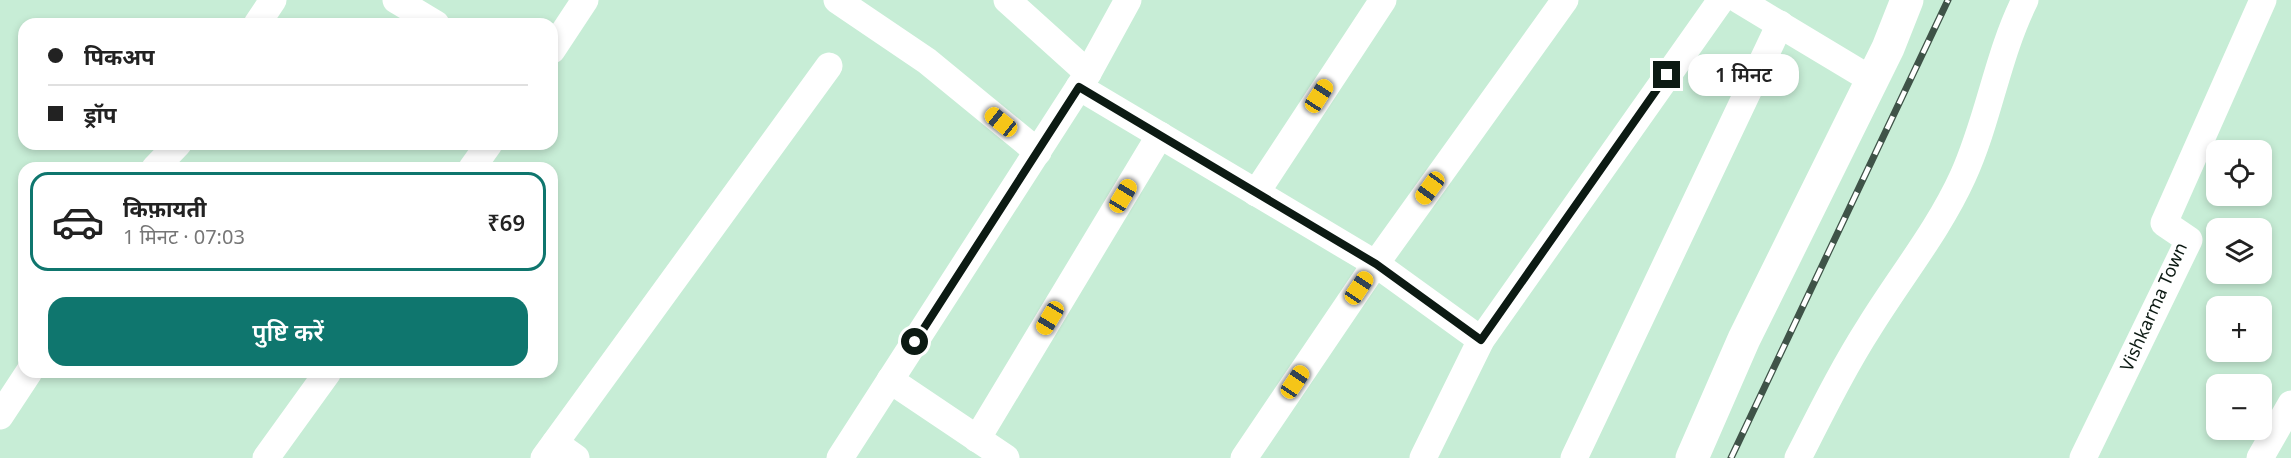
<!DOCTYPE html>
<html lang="hi">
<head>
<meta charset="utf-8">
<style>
  body { margin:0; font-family:"Noto Sans","Noto Sans Devanagari",sans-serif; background:#f6f6f6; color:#222; height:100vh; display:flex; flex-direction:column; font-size:22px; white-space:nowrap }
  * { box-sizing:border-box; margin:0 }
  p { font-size:20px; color:#767676 }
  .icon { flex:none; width:33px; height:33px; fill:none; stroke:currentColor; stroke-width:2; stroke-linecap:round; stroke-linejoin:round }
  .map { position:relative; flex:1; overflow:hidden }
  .drawer { position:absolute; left:18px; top:162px; width:540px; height:216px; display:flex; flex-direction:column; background:#fff; border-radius:18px; box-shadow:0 3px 9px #0003 }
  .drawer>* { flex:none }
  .top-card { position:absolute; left:18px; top:18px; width:540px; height:132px; border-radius:18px; box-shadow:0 3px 9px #0003; display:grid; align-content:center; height:132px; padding:0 30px; background:#fff }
  .buttons { position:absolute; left:2206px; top:140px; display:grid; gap:12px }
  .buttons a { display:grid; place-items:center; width:66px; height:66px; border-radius:12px; background:#fff; box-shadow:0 3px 9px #0003; font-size:30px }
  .end { position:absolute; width:27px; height:27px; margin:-14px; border:8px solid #0c1a13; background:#fff; box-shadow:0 0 0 3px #fff }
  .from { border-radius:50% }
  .bubble { position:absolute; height:42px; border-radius:18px; background:#fff; box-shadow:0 3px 9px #0003; font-size:20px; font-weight:600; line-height:42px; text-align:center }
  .car { position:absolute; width:18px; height:36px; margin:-18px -9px; border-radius:8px; box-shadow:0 0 4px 2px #0007; background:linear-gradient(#f5c518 24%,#345 0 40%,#f5c518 0 76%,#345 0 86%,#f5c518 0) }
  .top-card b { display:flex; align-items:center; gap:21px; height:57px; font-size:22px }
  .top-card b+b { border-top:2px solid #e0e0e0 }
  .top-card i { width:15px; height:15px; background:#222 }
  ul { padding:10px 0 0; list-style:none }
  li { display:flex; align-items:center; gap:18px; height:99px; margin:0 12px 9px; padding:0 18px; border:3px solid transparent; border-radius:18px }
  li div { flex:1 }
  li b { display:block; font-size:22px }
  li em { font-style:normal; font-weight:600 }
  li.active { border-color:#0f766e }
  li>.icon { width:54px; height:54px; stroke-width:1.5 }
  .cta { display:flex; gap:12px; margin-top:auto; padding:12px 30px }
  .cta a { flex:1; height:69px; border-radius:18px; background:#0f766e; color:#fff; font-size:24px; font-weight:600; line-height:69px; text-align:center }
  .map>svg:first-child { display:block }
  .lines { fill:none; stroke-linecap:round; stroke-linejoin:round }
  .minor { stroke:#fff; stroke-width:27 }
  .tertiary { stroke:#fff; stroke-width:33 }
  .rail-casing { stroke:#3f5348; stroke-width:7 }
  .rail { stroke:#fff; stroke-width:4.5; stroke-dasharray:14; stroke-linecap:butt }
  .route { stroke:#0c1a13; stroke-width:8 }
  .labels { text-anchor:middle; stroke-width:5; stroke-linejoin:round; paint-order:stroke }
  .street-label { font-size:18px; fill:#0c1a13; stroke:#fff }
</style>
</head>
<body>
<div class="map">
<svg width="2291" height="458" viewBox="0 0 2291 458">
  <rect width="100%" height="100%" fill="#c7edd6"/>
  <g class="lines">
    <g class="minor">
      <path d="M396,0l40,24"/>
      <path d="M837,0l90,61 111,91"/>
      <path d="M1007,0l81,73"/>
      <path d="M1739,0l133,80"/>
      <path d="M257,24l16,-24"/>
      <path d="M552,50l33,-50"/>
      <path d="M1079,87l297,177 105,76"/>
      <path d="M155,168l23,-24"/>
      <path d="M472,168l17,-24"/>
      <path d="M1256,193l127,-193"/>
      <path d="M890,380l116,78"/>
      <path d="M0,416l29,-44"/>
      <path d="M977,439l183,-304"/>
      <path d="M555,443l21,15"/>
      <path d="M266,458l62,-86"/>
      <path d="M544,458l285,-392"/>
      <path d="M840,458l248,-385 40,-73"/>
      <path d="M1244,458l128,-189 193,-269"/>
      <path d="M1423,458l58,-118 240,-340"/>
      <path d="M1574,458l206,-434"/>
      <path d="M1798,458c23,-45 45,-90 72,-132 31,-50 69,-97 93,-150 26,-57 34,-120 62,-176"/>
      <path d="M2083,458l106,-218 -25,-17 99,-223"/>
      <path d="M2260,458l31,-54"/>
    </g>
    <path class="tertiary" d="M1692,458l52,-119 144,-291 19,-48"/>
    <g class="rail-casing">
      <path id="rail" d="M1731,458l217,-458"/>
    </g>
    <use href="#rail" class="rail"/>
  </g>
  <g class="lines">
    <path class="route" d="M915,342l164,-255 297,177 105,76 186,-265"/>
  </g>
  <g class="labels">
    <g class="street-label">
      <text transform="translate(2154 307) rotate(-66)" y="6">Vishkarma Town</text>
    </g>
  </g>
</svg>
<div class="buttons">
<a><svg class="icon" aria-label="locate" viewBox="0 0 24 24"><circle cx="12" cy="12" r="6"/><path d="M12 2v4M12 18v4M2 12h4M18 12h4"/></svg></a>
<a><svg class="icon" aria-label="layers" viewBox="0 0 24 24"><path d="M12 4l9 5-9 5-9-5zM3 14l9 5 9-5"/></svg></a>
<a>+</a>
<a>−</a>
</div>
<i class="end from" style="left:915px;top:342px"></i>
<i class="end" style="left:1667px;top:75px"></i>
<div class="bubble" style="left:1688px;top:54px;width:111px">1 मिनट</div>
<i class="car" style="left:1319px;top:96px;rotate:33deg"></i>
<i class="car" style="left:1001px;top:122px;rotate:309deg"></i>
<i class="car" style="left:1430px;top:188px;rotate:216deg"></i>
<i class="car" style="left:1123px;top:196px;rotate:31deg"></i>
<i class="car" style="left:1359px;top:288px;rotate:34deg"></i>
<i class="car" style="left:1050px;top:318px;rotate:211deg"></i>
<i class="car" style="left:1295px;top:382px;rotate:34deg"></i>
<div class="top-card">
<b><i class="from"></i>पिकअप</b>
<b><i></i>ड्रॉप</b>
</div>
<section class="drawer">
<ul>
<li class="active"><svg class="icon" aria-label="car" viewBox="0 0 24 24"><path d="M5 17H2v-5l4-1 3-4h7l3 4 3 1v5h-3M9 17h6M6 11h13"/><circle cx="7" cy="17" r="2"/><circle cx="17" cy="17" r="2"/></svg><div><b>किफ़ायती</b><p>1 मिनट · 07:03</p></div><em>₹69</em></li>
</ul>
<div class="cta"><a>पुष्टि करें</a></div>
</section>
</div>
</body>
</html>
